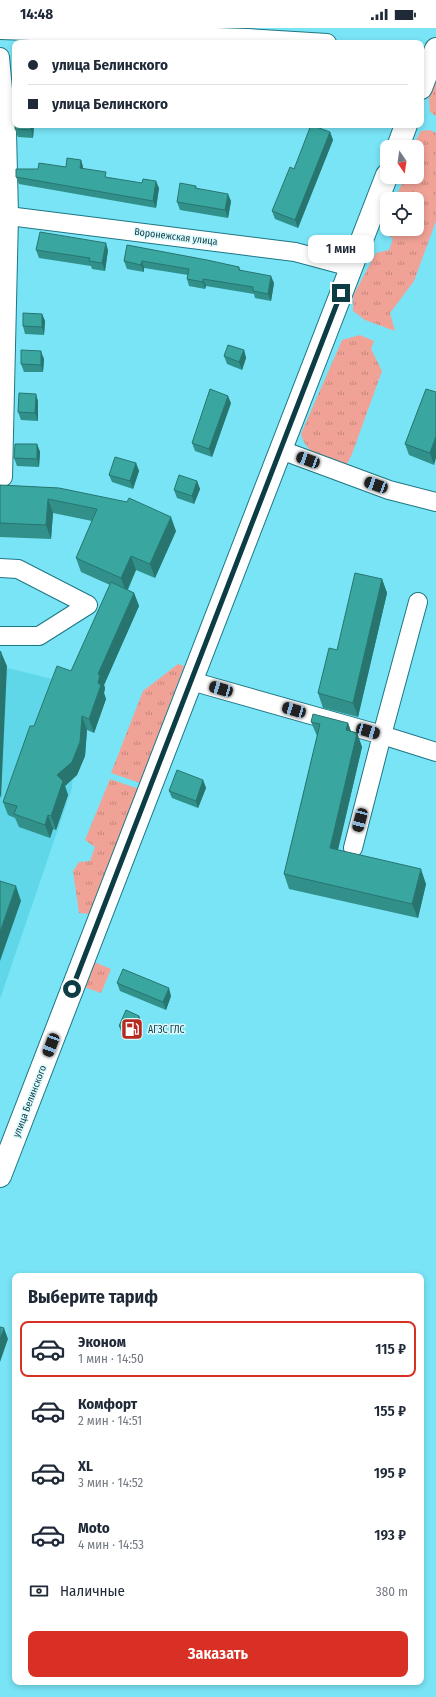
<!DOCTYPE html>
<html lang="ru">
<head>
<meta charset="utf-8">
<style>
  body { margin:0; font-family:"Fira Sans Condensed",sans-serif; background:#f2f2f3; color:#1f2937; height:100vh; display:flex; flex-direction:column; font-size:15px; white-space:nowrap }
  * { box-sizing:border-box; margin:0 }
  p { font-size:13px; color:#747a83 }
  .icon { flex:none; width:22px; height:22px; fill:none; stroke:currentColor; stroke-width:2; stroke-linecap:round; stroke-linejoin:round }
  .map { position:relative; flex:1; overflow:hidden }
  .sheet { position:absolute; left:12px; top:1245px; width:412px; height:412px; display:flex; flex-direction:column; background:#fff; border-radius:8px; box-shadow:0 2px 6px #0003 }
  .sheet>* { flex:none }
  .guide { position:absolute; left:12px; top:12px; width:412px; height:88px; border-radius:8px; box-shadow:0 2px 6px #0003; display:grid; align-content:center; height:88px; padding:0 16px; background:#fff }
  .needle { width:26px; rotate:167deg }
  .controls { position:absolute; left:380px; top:112px; display:grid; gap:8px }
  .controls a { display:grid; place-items:center; width:44px; height:44px; border-radius:8px; background:#fff; box-shadow:0 2px 6px #0003; font-size:20px }
  .end { position:absolute; width:18px; height:18px; margin:-9px; border:5px solid #0d3d44; background:#fff; box-shadow:0 0 0 2px #fff }
  .from { border-radius:50% }
  .bubble { position:absolute; height:28px; border-radius:8px; background:#fff; box-shadow:0 2px 6px #0003; font-size:13px; font-weight:600; line-height:28px; text-align:center }
  .car { position:absolute; width:12px; height:24px; margin:-12px -6px; border-radius:5px; box-shadow:0 0 3px 1px #0007; background:linear-gradient(#222 24%,#8ab4d8 0 40%,#222 0 76%,#8ab4d8 0 86%,#222 0) }
  .guide b { display:flex; align-items:center; gap:14px; height:38px; font-size:15px }
  .guide b+b { border-top:1px solid #e0e1e3 }
  .guide i { width:10px; height:10px; background:#1f2937 }
  ul { padding:0; list-style:none }
  li { display:flex; align-items:center; gap:12px; height:56px; margin:0 8px 6px; padding:0 8px; border:2px solid transparent; border-radius:8px }
  li div { flex:1 }
  li b { display:block; font-size:15px }
  li em { font-style:normal; font-weight:600 }
  li.current { border-color:#d93025 }
  li>.icon { width:36px; height:36px; stroke-width:1.5 }
  h2 { padding:0 16px; font-size:18px; line-height:48px }
  .pay { display:flex; align-items:center; gap:10px; height:44px; padding:0 16px; font-size:15px }
  .pay p { margin-inline-start:auto }
  .primary-button { display:flex; gap:8px; margin-top:auto; padding:8px 16px }
  .primary-button a { flex:1; height:46px; border-radius:8px; background:#d93025; color:#fff; font-size:16px; font-weight:600; line-height:46px; text-align:center }
  .status { display:flex; justify-content:space-between; align-items:center; height:28px; padding:0 20px; background:#fff; direction:ltr }
  .status svg { height:11px; fill:currentColor }
  .map>svg:first-child { display:block }
  .built { fill:#5fd7e9 }
  .grass { fill:url(#grass-tufts) }
  .lines { fill:none; stroke-linecap:round; stroke-linejoin:round }
  .minor-casing { stroke:#1e7683; stroke-width:20 }
  .major-casing { stroke:#1e7683; stroke-width:24 }
  .minor { stroke:#fff; stroke-width:18 }
  .major { stroke:#fff; stroke-width:22 }
  .wall { fill:#31908a }
  .shaded-wall { fill:#287570 }
  .building { fill:#39a7a0; stroke:#287570 }
  .route { stroke:#0d3d44; stroke-width:5 }
  .labels { text-anchor:middle; stroke-width:3; stroke-linejoin:round; paint-order:stroke }
  .street-label { font-size:10px; fill:#0d3d44; stroke:#dcf9fe }
  .poi-label { font-size:10px; fill:#0d3d44; stroke:#dcf9fe; text-anchor:start }
</style>
</head>
<body>
<div class="status"><b>14:48</b><svg viewBox="0 0 49 12"><path d="M0 12V9h3v3zM5 12V6h3v6zM10 12V3h3v9zM15 12V0h3v12zM26 1h20v11H26zM47 4h2v5h-2z"/></svg></div>
<div class="map">
<svg width="436" height="1669" viewBox="0 0 436 1669">
  <defs>
    <pattern id="grass-tufts" width="24" height="20" patternUnits="userSpaceOnUse"><rect width="24" height="20" fill="#f1a296"/><path d="M3 7l-1-3M5 7V3M7 7l1-3M15 17l-1-3M17 17v-4M19 17l1-3" fill="none" stroke="#c2857c"/></pattern>
  </defs>
  <rect width="100%" height="100%" fill="#79e4f6"/>
  <path class="built" d="M0,638l76,19 -4,103 -72,211z"/>
  <g class="grass">
    <path d="M436,53v35l-6,-4 -1,-14z"/>
    <path d="M430,102l6,3v88l-22,60 -24,32 5,18 -30,-11 -12,-9v-15l23,-43 13,-3 4,-11 -6,-5 1,-5h29v-30h-22l10,-22h12v-30h-5l9,-16z"/>
    <path d="M360,307l14,6 -3,8 11,22 -30,83 -6,12c-21,-7 -39,-10 -45,-32l41,-94z"/>
    <path d="M178,636l6,2 -44,117 -29,-10 32,-82z"/>
    <path d="M110,751l29,10 -49,125 -11,-1 -6,-42 6,-9 11,-1 5,-14 -10,-7z"/>
    <path d="M94,934l17,7 -10,24 -17,-6z"/>
  </g>
  <g class="lines">
    <g class="minor-casing">
      <g id="minor">
        <path d="M0,2l247,8 80,5"/>
        <path d="M0,29l7,75 2,83 -6,262"/>
        <path d="M0,187l295,37 56,15"/>
        <path d="M281,422l108,40 47,12"/>
        <path d="M0,540l18,1 70,36 -49,31h-39"/>
        <path d="M418,574l-36,133 54,17"/>
        <path d="M191,653l191,54 -29,113"/>
      </g>
    </g>
    <g class="major-casing">
      <g id="major">
        <path d="M421,60l15,-39"/>
        <path d="M398,119l8,-22"/>
        <path d="M0,1148l387,-1001"/>
      </g>
    </g>
    <use href="#minor" class="minor"/>
    <use href="#major" class="major"/>
  </g>
  <g class="wall">
    <path d="M15,97h19l-1,13 -15,-1 -3,-8z"/>
    <path d="M330,104l3,8 -35,88 -23,-9 -3,-8 22,-42z"/>
    <path d="M81,132l2,7v1l25,10 51,10 -3,20 -137,-24 -3,-7 22,-8 28,-2z"/>
    <path d="M196,158l1,3 34,12 -3,17 -48,-8 -3,-8z"/>
    <path d="M127,217l112,22 1,3 34,13 -3,18 -16,-3 -1,-4 -48,-8 -1,3 -16,-3 -2,-7 1,-4 -44,-7v4l-17,-3 -3,-8z"/>
    <path d="M36,222h72l-3,21 -13,-2 -1,-3 -52,-8z"/>
    <path d="M42,286l3,7 -1,14 -19,-1 -2,-8z"/>
    <path d="M244,322l2,8 -4,12 -15,-6 -3,-8z"/>
    <path d="M44,331l-1,13h-19l-3,-8z"/>
    <path d="M426,361l8,76 -25,-10 -4,-11z"/>
    <path d="M38,373v20l-17,-1 -3,-8z"/>
    <path d="M231,375l-19,54 -17,-6 -3,-8z"/>
    <path d="M37,416l3,8 -1,15 -22,-1 -3,-8z"/>
    <path d="M136,435l3,8 -6,18 -21,-7 -3,-7z"/>
    <path d="M197,453l3,8 -6,15 -17,-6 -3,-8z"/>
    <path d="M0,457l59,3 117,43 -21,47 -19,-8 -8,20 6,3 5,13 -35,79 1,3 -1,5 2,6 -12,34 -7,-3 -2,26 -8,19 -12,11 3,9 -12,35 -3,-1 -3,9 -31,-11 -4,-9 -7,-3 -5,-13 31,-76 37,-55 39,-86 -29,-13 -5,-14 16,-37 -39,-8 -2,26 -51,-2z"/>
    <path d="M382,551l5,14 -29,124 -35,-9 -5,-15 19,-43z"/>
    <path d="M311,694l37,1 3,8 6,2 5,14 -24,103 88,34 -8,34 -129,-29 -5,-15 33,-138z"/>
    <path d="M203,752l3,8 -8,20 -26,-10 -3,-7z"/>
    <path d="M117,955l54,13 -5,14 -46,-19z"/>
    <path d="M139,988l3,7 -7,16 -13,-5 -3,-8z"/>
  </g>
  <g class="shaded-wall">
    <path d="M31,97h3l-1,13 -2,-8z"/>
    <path d="M330,104l3,8 -35,88 -3,-8z"/>
    <path d="M81,132l2,7 -1,8 -2,-7z"/>
    <path d="M156,153l3,7 -3,20 -3,-7z"/>
    <path d="M228,166l3,7 -3,17 -3,-8z"/>
    <path d="M106,215l2,7 -3,21 -3,-8z"/>
    <path d="M142,233l2,7v4l-3,-7z"/>
    <path d="M271,248l3,7 -3,18 -3,-7z"/>
    <path d="M203,251l3,7 -1,3 -2,-7z"/>
    <path d="M42,286l3,7 -1,14 -2,-8z"/>
    <path d="M244,322l2,8 -4,12 -3,-8z"/>
    <path d="M41,323l3,8 -1,13 -2,-7z"/>
    <path d="M36,366l2,7v20l-3,-8z"/>
    <path d="M228,368l3,7 -19,54 -3,-8z"/>
    <path d="M436,408v22l-2,7 -4,-12z"/>
    <path d="M37,416l3,8 -1,15 -2,-8z"/>
    <path d="M136,435l3,8 -6,18 -3,-8z"/>
    <path d="M197,453l3,8 -6,15 -2,-8z"/>
    <path d="M48,471l5,14 -2,26 -5,-14z"/>
    <path d="M171,489l5,14 -21,47 -5,-14z"/>
    <path d="M131,528l5,14 -10,22 -5,-14z"/>
    <path d="M382,551l5,14 -29,124 -5,-14z"/>
    <path d="M134,565l5,13 -35,79 1,3 -1,5 2,6 -12,34 -5,-14 9,-36v-9z"/>
    <path d="M1,624l6,14 -6,132 -1,-3v-110z"/>
    <path d="M82,688l5,14 -2,26 -8,19 -12,11 3,9 -12,35 -5,-14 6,-41z"/>
    <path d="M348,695l5,15 -7,-8z"/>
    <path d="M357,705l5,14 -27,115 -5,-14z"/>
    <path d="M203,752l3,8 -8,20 -2,-7z"/>
    <path d="M48,787l5,14 -3,9 -5,-13z"/>
    <path d="M421,841l5,15 -8,34 -6,-14z"/>
    <path d="M16,858l5,15 -21,60v-29z"/>
    <path d="M169,960l2,8 -5,14 -3,-8z"/>
    <path d="M139,988l3,7 -7,16 -2,-7z"/>
    <path d="M4,1300l4,11 -8,23v-23z"/>
  </g>
  <g class="building">
    <rect x="13" y="27" width="2" height="13"/>
    <path d="M15,97h16v5l-16,-1z"/>
    <path d="M311,97l19,7 -35,88 -23,-9 18,-44 4,2z"/>
    <path d="M67,130l14,2 -1,8 26,4 -1,5 37,6 1,-4 13,2 -3,20 -137,-24v-8h22l1,-6 27,4z"/>
    <path d="M180,155l16,3 -1,2 33,6 -3,16 -48,-8z"/>
    <path d="M40,204l66,11 -4,20 -13,-2 1,-3 -54,-8z"/>
    <path d="M127,217l80,15 32,7v3l32,6 -3,18 -15,-3v-4l-50,-8v3l-16,-3 2,-10 -47,-8 -1,4 -17,-4z"/>
    <path d="M23,285l19,1v13l-19,-1z"/>
    <path d="M228,317l16,5 -5,12 -15,-6z"/>
    <path d="M21,322l20,1v14l-20,-1z"/>
    <path d="M210,361l18,7 -19,53 -17,-6z"/>
    <path d="M426,361l10,3v44l-6,17 -25,-9z"/>
    <path d="M19,365l17,1 -1,19 -17,-1z"/>
    <path d="M15,416h22v15l-23,-1z"/>
    <path d="M115,429l21,6 -6,18 -21,-6z"/>
    <path d="M179,447l18,6 -5,15 -18,-6z"/>
    <path d="M0,457l59,3 68,14 2,-4 42,19 -21,47 -19,-8 -10,22 -45,-20 21,-49 -49,-10 -2,26 -46,-2z"/>
    <path d="M355,545l27,6 -29,124 -35,-10 11,-45 8,2z"/>
    <path d="M111,554l23,11 -36,81 2,1 -2,8 3,2 -12,34 -7,-3 -2,26 -8,20 -15,13 6,6 -12,35 -3,-1 -3,10 -31,-11 3,-8 -14,-4 27,-76h4l23,-60 14,5z"/>
    <path d="M0,623l1,1 -1,33z"/>
    <path d="M313,686l35,9 -2,7 11,3 -27,115 91,21 -9,35 -128,-30 36,-150 -9,-2z"/>
    <path d="M177,742l26,10 -7,21 -27,-10z"/>
    <path d="M0,853l16,5 -16,46z"/>
    <path d="M123,941l46,19 -6,14 -46,-19z"/>
    <path d="M126,982l13,6 -6,16 -14,-6z"/>
    <path d="M0,1299l4,1 -4,11z"/>
  </g>
  <g class="lines">
    <path class="route" d="M72,961l269,-696"/>
  </g>
  <defs>
    <g id="fuel-square" transform="scale(1.15)"><rect x="-9" y="-9" width="18" height="18" rx="4" fill="#b82a1f" stroke="#dcf9fe"/><path d="M-5.5-6h7V0h2V4h1.3V-2.5L3-4.5l.8-.8L6-3V5H2.5V1h-1V6h-7ZM-4.2-4.7v3.2H.2V-4.7Z" fill="#fff"/></g>
  </defs>
  <g fill-rule="evenodd">
    <use href="#fuel-square" x="132" y="1001"/>
  </g>
  <g class="labels">
    <g class="street-label">
      <text transform="translate(176 208) rotate(7)" y="4">Воронежская улица</text>
      <text transform="translate(29 1073) rotate(-69)" y="4">улица Белинского</text>
    </g>
    <g class="poi-label">
      <text x="148" y="1005">АГЗС ГЛС</text>
    </g>
  </g>
</svg>
<div class="controls">
<a><svg class="needle" viewBox="-14 -14 28 28"><path d="M0-13l5 13h-10z" fill="#e53935"/><path d="M0 13l5-13h-10z" fill="#747a83"/></svg></a>
<a><svg class="icon" aria-label="locate" viewBox="0 0 24 24"><circle cx="12" cy="12" r="6"/><path d="M12 2v4M12 18v4M2 12h4M18 12h4"/></svg></a>
</div>
<i class="end from" style="left:72px;top:961px"></i>
<i class="end" style="left:341px;top:265px"></i>
<div class="bubble" style="left:308px;top:207px;width:66px">1 мин</div>
<i class="car" style="left:308px;top:432px;rotate:290deg"></i>
<i class="car" style="left:376px;top:457px;rotate:290deg"></i>
<i class="car" style="left:221px;top:661px;rotate:286deg"></i>
<i class="car" style="left:294px;top:682px;rotate:286deg"></i>
<i class="car" style="left:368px;top:703px;rotate:106deg"></i>
<i class="car" style="left:360px;top:792px;rotate:195deg"></i>
<i class="car" style="left:51px;top:1017px;rotate:201deg"></i>
<div class="guide">
<b><i class="from"></i>улица Белинского</b>
<b><i></i>улица Белинского</b>
</div>
<section class="sheet">
<h2>Выберите тариф</h2>
<ul>
<li class="current"><svg class="icon" aria-label="car" viewBox="0 0 24 24"><path d="M5 17H2v-5l4-1 3-4h7l3 4 3 1v5h-3M9 17h6M6 11h13"/><circle cx="7" cy="17" r="2"/><circle cx="17" cy="17" r="2"/></svg><div><b>Эконом</b><p>1 мин · 14:50</p></div><em>115 ₽</em></li>
<li><svg class="icon" aria-label="car" viewBox="0 0 24 24"><path d="M5 17H2v-5l4-1 3-4h7l3 4 3 1v5h-3M9 17h6M6 11h13"/><circle cx="7" cy="17" r="2"/><circle cx="17" cy="17" r="2"/></svg><div><b>Комфорт</b><p>2 мин · 14:51</p></div><em>155 ₽</em></li>
<li><svg class="icon" aria-label="car" viewBox="0 0 24 24"><path d="M5 17H2v-5l4-1 3-4h7l3 4 3 1v5h-3M9 17h6M6 11h13"/><circle cx="7" cy="17" r="2"/><circle cx="17" cy="17" r="2"/></svg><div><b>XL</b><p>3 мин · 14:52</p></div><em>195 ₽</em></li>
<li><svg class="icon" aria-label="car" viewBox="0 0 24 24"><path d="M5 17H2v-5l4-1 3-4h7l3 4 3 1v5h-3M9 17h6M6 11h13"/><circle cx="7" cy="17" r="2"/><circle cx="17" cy="17" r="2"/></svg><div><b>Moto</b><p>4 мин · 14:53</p></div><em>193 ₽</em></li>
</ul>
<div class="pay"><svg class="icon" aria-label="cash" viewBox="0 0 24 24"><path d="M3 7h18v10H3z"/><circle cx="12" cy="12" r="2"/></svg>Наличные<p>380 m</p></div>
<div class="primary-button"><a>Заказать</a></div>
</section>
</div>
</body>
</html>
